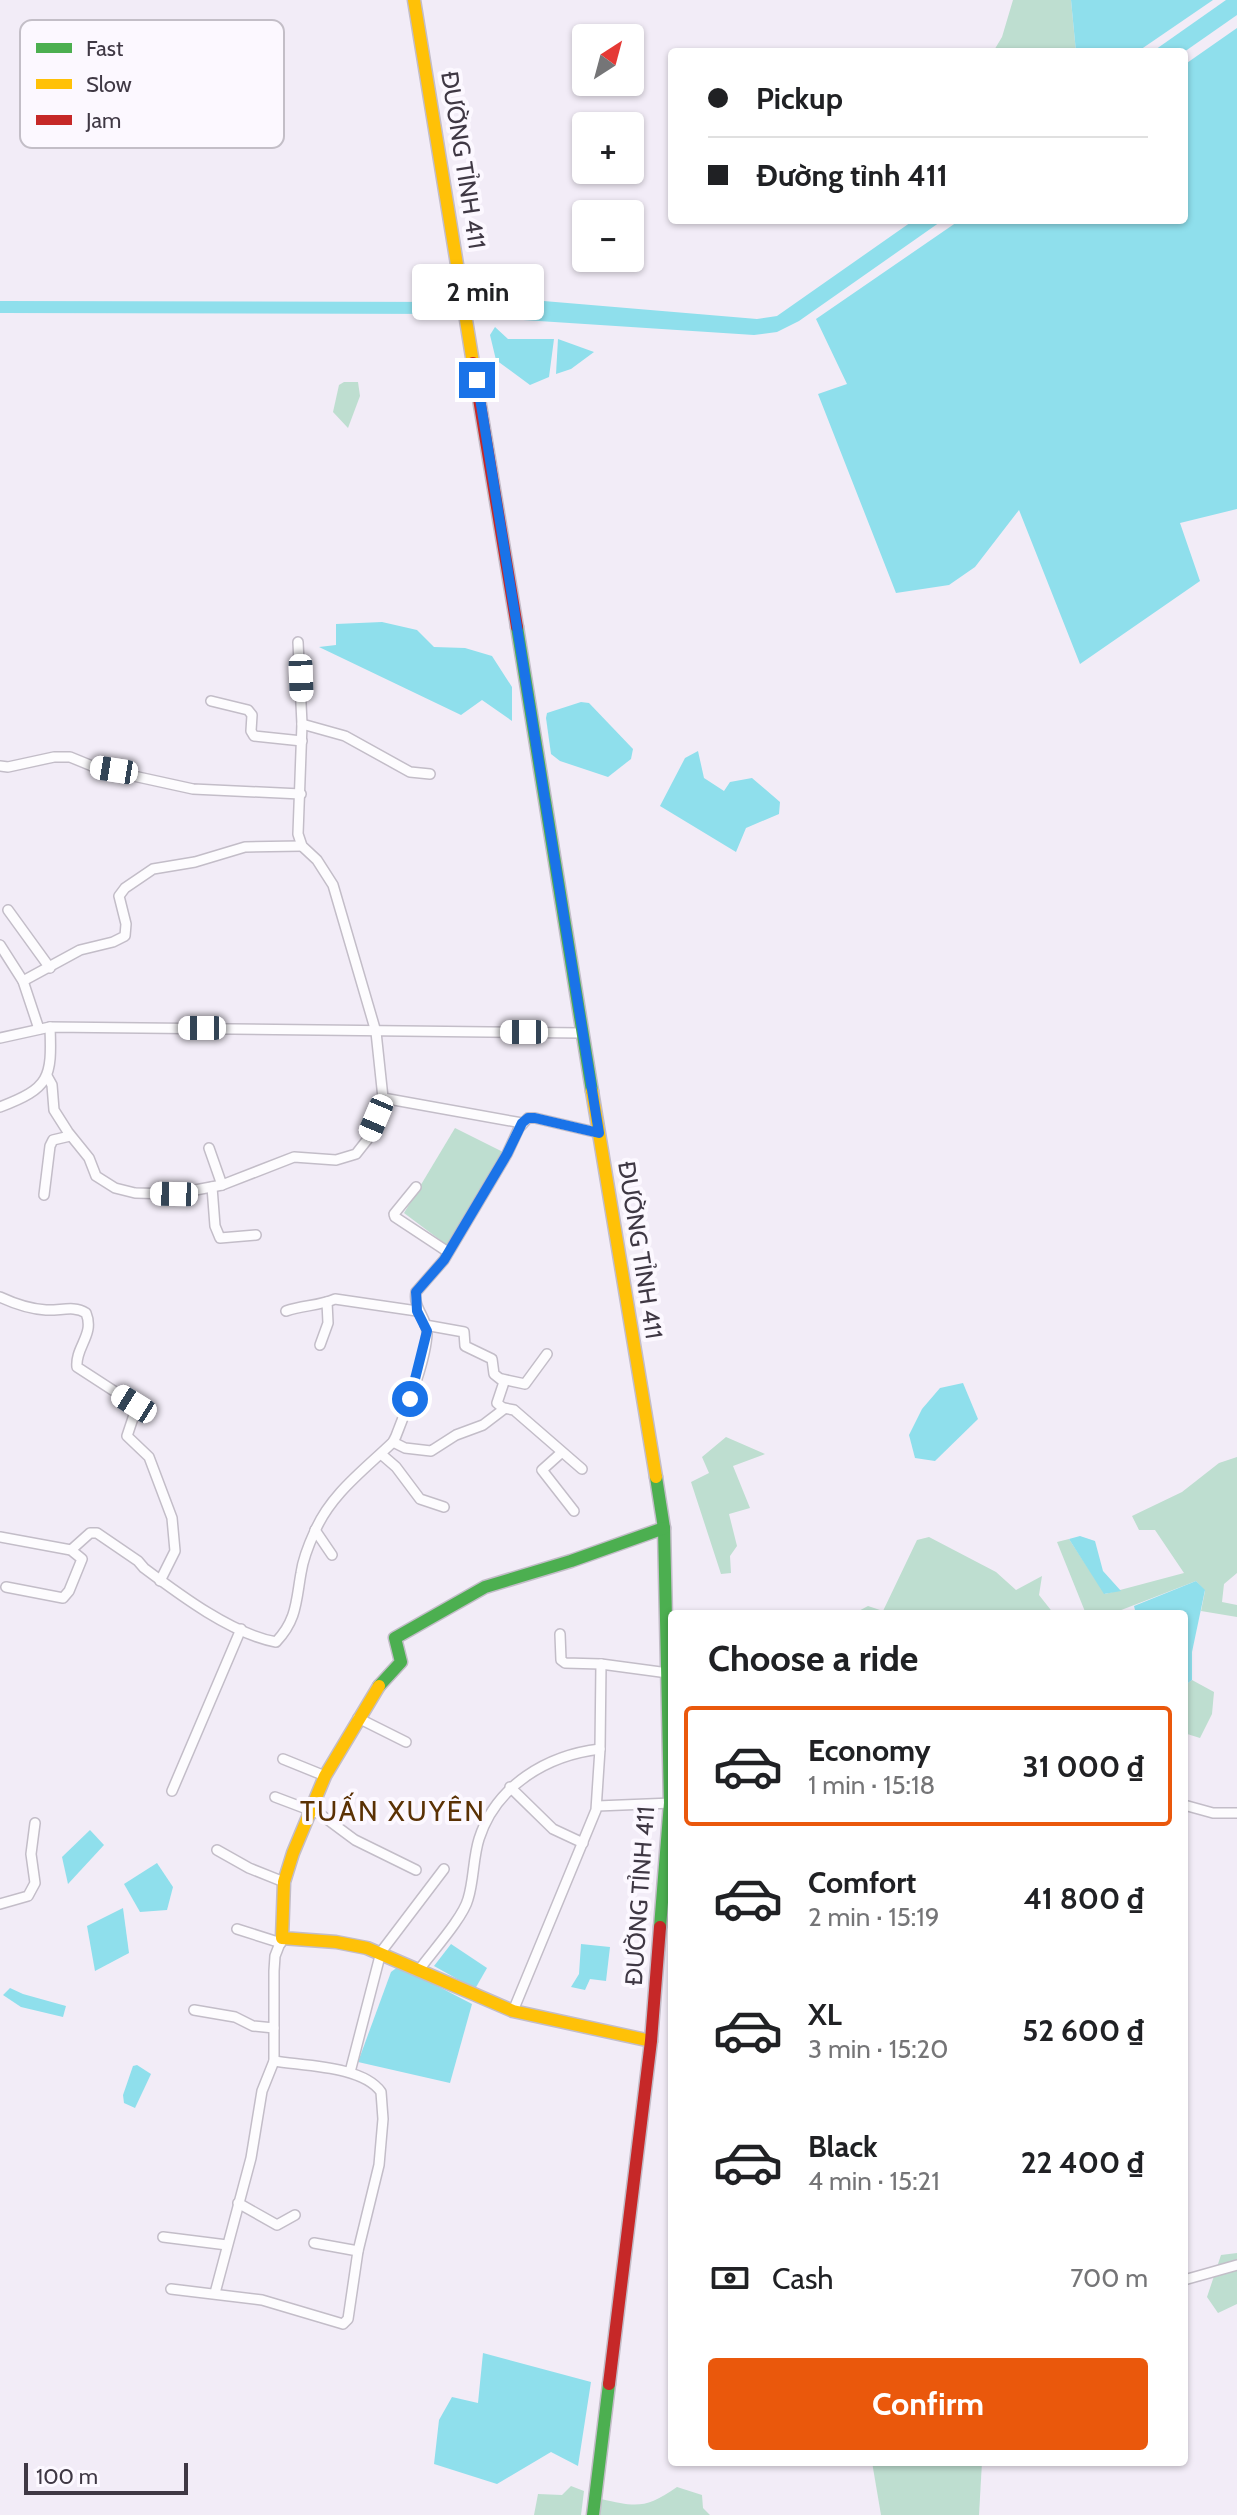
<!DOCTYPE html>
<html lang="en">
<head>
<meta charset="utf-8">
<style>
  body { margin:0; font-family:Cabin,sans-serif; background:#f6f6f6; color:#202124; height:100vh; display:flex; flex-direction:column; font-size:30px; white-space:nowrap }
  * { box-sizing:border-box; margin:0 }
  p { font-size:26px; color:#757577 }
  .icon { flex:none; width:44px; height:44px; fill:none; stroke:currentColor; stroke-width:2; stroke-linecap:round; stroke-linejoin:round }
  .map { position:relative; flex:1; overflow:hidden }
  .panel { position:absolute; left:668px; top:1610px; width:520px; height:856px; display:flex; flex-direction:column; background:#fff; border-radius:8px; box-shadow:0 2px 6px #0004 }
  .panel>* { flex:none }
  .guide { position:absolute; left:668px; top:48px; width:520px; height:176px; border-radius:8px; box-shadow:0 2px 6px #0004; display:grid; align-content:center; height:176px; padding:0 40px; background:#fff }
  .needle { width:52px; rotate:36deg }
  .buttons { position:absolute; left:572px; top:24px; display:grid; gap:16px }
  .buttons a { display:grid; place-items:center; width:72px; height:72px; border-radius:8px; background:#fff; box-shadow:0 2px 6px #0004; font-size:40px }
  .scale { position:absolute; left:24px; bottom:20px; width:164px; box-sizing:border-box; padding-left:8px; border:4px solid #3f3844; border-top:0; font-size:22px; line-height:28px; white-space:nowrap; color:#3f3844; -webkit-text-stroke:6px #fcf8ff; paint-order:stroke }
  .end { position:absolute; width:36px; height:36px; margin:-18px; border:10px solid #1a73e8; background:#fff; box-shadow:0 0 0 4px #fff }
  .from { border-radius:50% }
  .bubble { position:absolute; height:56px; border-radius:8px; background:#fff; box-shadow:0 2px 6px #0004; font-size:26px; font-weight:700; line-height:56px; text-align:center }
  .car { position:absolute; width:24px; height:48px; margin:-24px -12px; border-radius:10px; box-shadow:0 0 6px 2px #0007; background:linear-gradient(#fff 24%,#345 0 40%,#fff 0 76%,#345 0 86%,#fff 0) }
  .guide b { display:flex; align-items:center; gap:28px; height:76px; font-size:30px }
  .guide b+b { border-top:2px solid #e0e0e0 }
  .guide i { width:20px; height:20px; background:#202124 }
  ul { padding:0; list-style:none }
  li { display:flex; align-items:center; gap:24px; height:120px; margin:0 16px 12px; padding:0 24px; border:4px solid transparent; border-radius:8px }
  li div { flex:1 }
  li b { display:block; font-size:30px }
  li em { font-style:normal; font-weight:700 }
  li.active { border-color:#ea580c }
  li>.icon { width:72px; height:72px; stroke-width:1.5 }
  h2 { padding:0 40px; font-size:36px; line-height:96px }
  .pay { display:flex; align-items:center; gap:20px; height:88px; padding:0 40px; font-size:30px }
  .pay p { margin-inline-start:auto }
  .primary-button { display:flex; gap:16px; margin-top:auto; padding:16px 40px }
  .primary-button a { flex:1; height:92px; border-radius:8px; background:#ea580c; color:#fff; font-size:32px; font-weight:700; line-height:92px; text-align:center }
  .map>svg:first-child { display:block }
  .green { fill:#beded0 }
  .water { fill:#8fdfec }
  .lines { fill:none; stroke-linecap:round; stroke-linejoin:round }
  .canal { stroke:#8fdfec; stroke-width:12 }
  .street-casing { stroke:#c3bdc8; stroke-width:12 }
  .fast-casing { stroke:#c3bdc8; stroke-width:15 }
  .slow-casing { stroke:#c3bdc8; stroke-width:15 }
  .jam-casing { stroke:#c3bdc8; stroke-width:15 }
  .street { stroke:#fdfcfe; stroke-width:9 }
  .fast { stroke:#4caf50; stroke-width:12 }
  .slow { stroke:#ffc107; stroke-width:12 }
  .jam { stroke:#c62828; stroke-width:12 }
  .route { stroke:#1a73e8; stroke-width:10 }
  .labels { text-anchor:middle; stroke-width:8; stroke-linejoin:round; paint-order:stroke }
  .street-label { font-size:24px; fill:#3f3844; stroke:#fcf8ff }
  .quarter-label { font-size:28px; letter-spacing:2px; fill:#5a3104; stroke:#fcf8ff }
  .key { fill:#fcf8ff; stroke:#c3bec7; stroke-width:2 }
  .key-label { font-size:22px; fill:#3f3844 }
</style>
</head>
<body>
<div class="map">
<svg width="1237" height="2515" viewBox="0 0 1237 2515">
  <rect width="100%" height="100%" fill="#f2ecf7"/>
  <g class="green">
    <path d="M1013,0h58l5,52h-83l9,-15z"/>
    <path d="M344,382h14l2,14 -12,32 -15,-16 6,-27z"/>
    <path d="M455,1128l48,24 -55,94 -44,-33z"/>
    <path d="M726,1437l39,17 -32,12 17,42 -21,6 8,32 -7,10 1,17 -10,1 -30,-92 18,-9 -7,-16z"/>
    <path d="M1237,1457v116l-13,11 -2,18 15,3v12l-36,-6 4,-20 -9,-10 -85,33h-25l-29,-72 12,-3 36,55 79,-21 -29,-43h-16l-7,-14 50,-24 37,-29z"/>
    <path d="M929,1537l67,35 20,18 26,-14 -3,19 15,19h-201l15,-8 15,5 34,-71z"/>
    <path d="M1192,1680l22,12 -2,22 -12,24 -16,-5v-47z"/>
    <path d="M1237,2253v51l-19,9 -11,-16 14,-42z"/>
    <path d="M872,2462h110l-3,53h-98z"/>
    <path d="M571,2486l13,5 -3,24h-47l4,-21 24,1z"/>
    <path d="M677,2487l25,8 1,13 7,7h-110l1,-16c36,8 44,10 76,-12z"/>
  </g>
  <g class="water">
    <path d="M1071,0h142l-76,52h-61z"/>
    <path d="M1226,0h11v15l-53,37h-32z"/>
    <path d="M1237,28v481l-57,14 20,58 -120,83 -61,-154 -44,57 -26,18 -53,8 -78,-199 29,-10 -31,-65 144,-99h224v-155z"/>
    <path d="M914,220h29l-144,101 -22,11 -23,3 -278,-18 -4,-22 285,24 20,-3z"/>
    <path d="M495,327l13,12h46l-5,38 -19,8 -34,-25 -6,-25z"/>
    <path d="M558,339l36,13 -23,17 -15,5z"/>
    <path d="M382,622l35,8 17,17 31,1 27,8 20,31v34l-30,-21 -21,15 -142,-68 17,-2v-21z"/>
    <path d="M581,702l8,1 44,46 -2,10 -23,18 -48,-16 -9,-7 -5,-36 1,-5z"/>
    <path d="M698,751l6,27 20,13 6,-9 22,-4 28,24 -1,12 -33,14 -10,24 -76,-46 25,-48z"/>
    <path d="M963,1383l15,36 -43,42 -20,-3 -6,-23 13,-26 18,-21z"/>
    <path d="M1080,1536l15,5 8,30 18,20 -17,3 -35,-55z"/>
    <path d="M1196,1581l9,9 -13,62v28l-8,6v-72h-48l-2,-8z"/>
    <path d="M90,1830l14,15 -36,39 -6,-27z"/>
    <path d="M157,1863l16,24 -6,23 -27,2 -16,-28z"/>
    <path d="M123,1908l6,45 -34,18 -8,-45z"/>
    <path d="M451,1944l36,24 -12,21 -41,-23z"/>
    <path d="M581,1944l29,3 -4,34 -16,-2 -5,11 -14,-3 8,-13z"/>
    <path d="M399,1966l73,38 -22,79 -92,-21 33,-90z"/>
    <path d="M10,1988l13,6 43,12 -3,11 -42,-10 -18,-12z"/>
    <path d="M137,2065l14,9 -16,34 -11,-5 -1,-8 10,-29z"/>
    <path d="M483,2353l108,29 -13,84 -27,-14 -54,32 -63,-20 5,-44 13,-23 26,6z"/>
  </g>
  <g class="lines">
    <path class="canal" d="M0,307l453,1"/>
    <g class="street-casing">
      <g id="street">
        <path d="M211,701l37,9 4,5 -1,16 3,5 48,5"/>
        <path d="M302,724l43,12 65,36 20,2"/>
        <path d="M0,766l8,1 46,-10h16l27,11 96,21 108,5"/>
        <path d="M8,910l42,58"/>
        <path d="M0,945l23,36 16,48"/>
        <path d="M23,981l57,-31 33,-8 12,-6 1,-12 -7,-28 6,-8 28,-19 42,-7 50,-15 57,-1"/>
        <path d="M0,1038l50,-11 533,6"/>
        <path d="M47,1076l5,9 2,25 14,22 21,26 7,18 19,12 20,5 39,1 48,-9 72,-28 42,3 20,-6 11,-14 16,-42 -7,-66 -43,-147 -16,-25 -15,-14 -4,-12 4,-110 -4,-82"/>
        <path d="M383,1098l139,25"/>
        <path d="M0,1107c50,-19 52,-29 50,-80"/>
        <path d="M209,1148l13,37"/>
        <path d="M212,1187l3,39 5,12 36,-3"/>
        <path d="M416,1187l-22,27 1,3 53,35"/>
        <path d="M44,1195l6,-49 3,-6 17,-4"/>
        <path d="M0,1297c15,7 29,12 46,13 14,1 28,-5 40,3 9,22 -11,34 -9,54l57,37 2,5 -9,27 22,21 23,61 3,33 -15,30"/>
        <path d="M286,1311c17,-6 33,-5 49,-12l82,12"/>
        <path d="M320,1345l8,-22 -1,-21"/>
        <path d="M502,1379l23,5 22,-30"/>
        <path d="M504,1408l10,2 68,59"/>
        <path d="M393,1442l12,6 26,3 25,-16 27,-10 21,-16 -7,-6 7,-21 -10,-8 -2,-15 -27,-13 -1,-14 -39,-7"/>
        <path d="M561,1453l-19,17 32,41"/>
        <path d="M381,1454l15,13 24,32 24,8"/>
        <path d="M315,1530l17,25"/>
        <path d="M0,1537l71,13 11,9 -13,32 -6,7 -57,-11"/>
        <path d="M71,1550l19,-17h7l41,28 6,7c36,27 88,66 132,74 21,-22 20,-41 25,-69 2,-14 8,-29 14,-42 16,-37 49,-61 78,-89l3,-6c10,-26 30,-75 31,-103 0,-16 -14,-24 -11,-41l28,-32 63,-106 12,-26 9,-10h7l64,15"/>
        <path d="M560,1634l1,26 4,3 36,1 67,9"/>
        <path d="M358,1718l48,24"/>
        <path d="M283,1759l42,17"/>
        <path d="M510,1787l43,42 30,14"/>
        <path d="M172,1791l69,-162"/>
        <path d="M275,1797l45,17 35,26 61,30"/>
        <path d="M1184,1805l29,8h24"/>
        <path d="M597,1806l75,-3"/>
        <path d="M217,1850l32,18 35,14"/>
        <path d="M0,1904l28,-8 7,-13 -4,-29 4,-31"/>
        <path d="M237,1929l44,14"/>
        <path d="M419,1970c12,-17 44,-52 49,-71 6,-19 5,-41 11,-60 17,-54 69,-84 121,-90"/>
        <path d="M194,2010l41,7 18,9 21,2"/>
        <path d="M513,2011l83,-201 4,-61 1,-85"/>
        <path d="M350,2072l31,-120 63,-83"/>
        <path d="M238,2203l39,22 18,-10"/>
        <path d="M163,2237l64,8"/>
        <path d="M314,2243l44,8"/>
        <path d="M1184,2280l53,-15"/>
        <path d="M171,2289l91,11 81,24 5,-5 10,-68 21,-86 4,-46 -2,-27c-18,-26 -77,-26 -107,-31"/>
        <path d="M215,2293l36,-135 11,-67 12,-30v-90l1,-15 7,-18"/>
      </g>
    </g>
    <g class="fast-casing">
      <g id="fast">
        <path d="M517,627l75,464"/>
        <path d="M656,1477l8,51 6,275 -10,124"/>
        <path d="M379,1686l22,-24 -6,-24 90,-51 86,-26 93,-33"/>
        <path d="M593,2515l16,-131"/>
      </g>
    </g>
    <g class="slow-casing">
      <g id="slow">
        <path d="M414,0l59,363"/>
        <path d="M592,1091l64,386"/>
        <path d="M379,1686l-54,90 -32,77 -9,29 -2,56 54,4 31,6 146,63 138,30"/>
      </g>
    </g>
    <g class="jam-casing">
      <g id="jam">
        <path d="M473,363l44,264"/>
        <path d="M609,2384l42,-343 9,-114"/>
      </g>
    </g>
    <use href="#street" class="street"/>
    <use href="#fast" class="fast"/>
    <use href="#slow" class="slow"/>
    <use href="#jam" class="jam"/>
  </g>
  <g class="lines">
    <path class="route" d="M410,1399l17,-68 -10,-20 -1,-19 28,-32 63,-106 15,-31 6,-5h7l64,15 -122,-753"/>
  </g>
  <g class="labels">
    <g class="street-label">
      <text transform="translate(463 160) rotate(81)" y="8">ĐƯỜNG TỈNH 411</text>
      <text transform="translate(640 1250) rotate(81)" y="8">ĐƯỜNG TỈNH 411</text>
      <text transform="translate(640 1896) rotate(-86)" y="8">ĐƯỜNG TỈNH 411</text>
    </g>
    <g class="quarter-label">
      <text x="393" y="1821">TUẤN XUYÊN</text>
    </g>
  </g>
  <rect x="20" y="20" width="264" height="128" rx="12" class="key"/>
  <rect x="36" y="43" width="36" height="10" fill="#4caf50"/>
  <rect x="36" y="79" width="36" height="10" fill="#ffc107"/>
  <rect x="36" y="115" width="36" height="10" fill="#c62828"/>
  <g class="key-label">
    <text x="86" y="56">Fast</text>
    <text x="86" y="92">Slow</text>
    <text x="86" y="128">Jam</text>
  </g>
</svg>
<div class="buttons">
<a><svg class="needle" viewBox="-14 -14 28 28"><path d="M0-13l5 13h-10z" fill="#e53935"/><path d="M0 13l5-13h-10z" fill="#757577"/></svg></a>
<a>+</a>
<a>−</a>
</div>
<div class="scale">100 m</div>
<i class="end from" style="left:410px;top:1399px"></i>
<i class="end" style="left:477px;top:380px"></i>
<div class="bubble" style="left:412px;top:264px;width:132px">2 min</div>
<i class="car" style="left:301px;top:678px;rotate:178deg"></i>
<i class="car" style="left:114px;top:770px;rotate:279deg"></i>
<i class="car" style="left:202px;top:1028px;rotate:270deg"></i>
<i class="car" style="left:524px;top:1032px;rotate:270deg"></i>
<i class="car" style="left:376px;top:1118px;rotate:203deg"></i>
<i class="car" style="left:174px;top:1194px;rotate:271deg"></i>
<i class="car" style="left:134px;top:1404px;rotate:302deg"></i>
<div class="guide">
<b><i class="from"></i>Pickup</b>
<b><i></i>Đường tỉnh 411</b>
</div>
<section class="panel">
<h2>Choose a ride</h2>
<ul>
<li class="active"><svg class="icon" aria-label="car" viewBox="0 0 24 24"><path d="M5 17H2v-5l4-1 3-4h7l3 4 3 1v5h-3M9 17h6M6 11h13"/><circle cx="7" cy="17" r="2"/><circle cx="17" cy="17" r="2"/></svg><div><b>Economy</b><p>1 min · 15:18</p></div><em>31 000 ₫</em></li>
<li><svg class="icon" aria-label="car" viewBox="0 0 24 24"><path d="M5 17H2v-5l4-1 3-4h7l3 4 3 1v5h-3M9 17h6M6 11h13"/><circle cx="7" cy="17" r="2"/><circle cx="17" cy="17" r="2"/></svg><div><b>Comfort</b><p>2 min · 15:19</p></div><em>41 800 ₫</em></li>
<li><svg class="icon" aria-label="car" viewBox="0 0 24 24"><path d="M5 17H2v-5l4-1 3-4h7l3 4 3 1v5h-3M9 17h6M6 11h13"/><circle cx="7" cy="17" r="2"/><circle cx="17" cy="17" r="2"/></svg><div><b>XL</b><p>3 min · 15:20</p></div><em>52 600 ₫</em></li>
<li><svg class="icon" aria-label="car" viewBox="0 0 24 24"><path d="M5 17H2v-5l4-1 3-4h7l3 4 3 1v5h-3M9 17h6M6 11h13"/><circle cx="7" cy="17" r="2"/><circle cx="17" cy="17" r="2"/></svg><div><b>Black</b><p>4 min · 15:21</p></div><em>22 400 ₫</em></li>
</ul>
<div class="pay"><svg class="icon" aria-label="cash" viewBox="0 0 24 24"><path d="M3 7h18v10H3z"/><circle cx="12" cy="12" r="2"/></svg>Cash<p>700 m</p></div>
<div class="primary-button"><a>Confirm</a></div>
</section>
</div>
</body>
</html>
